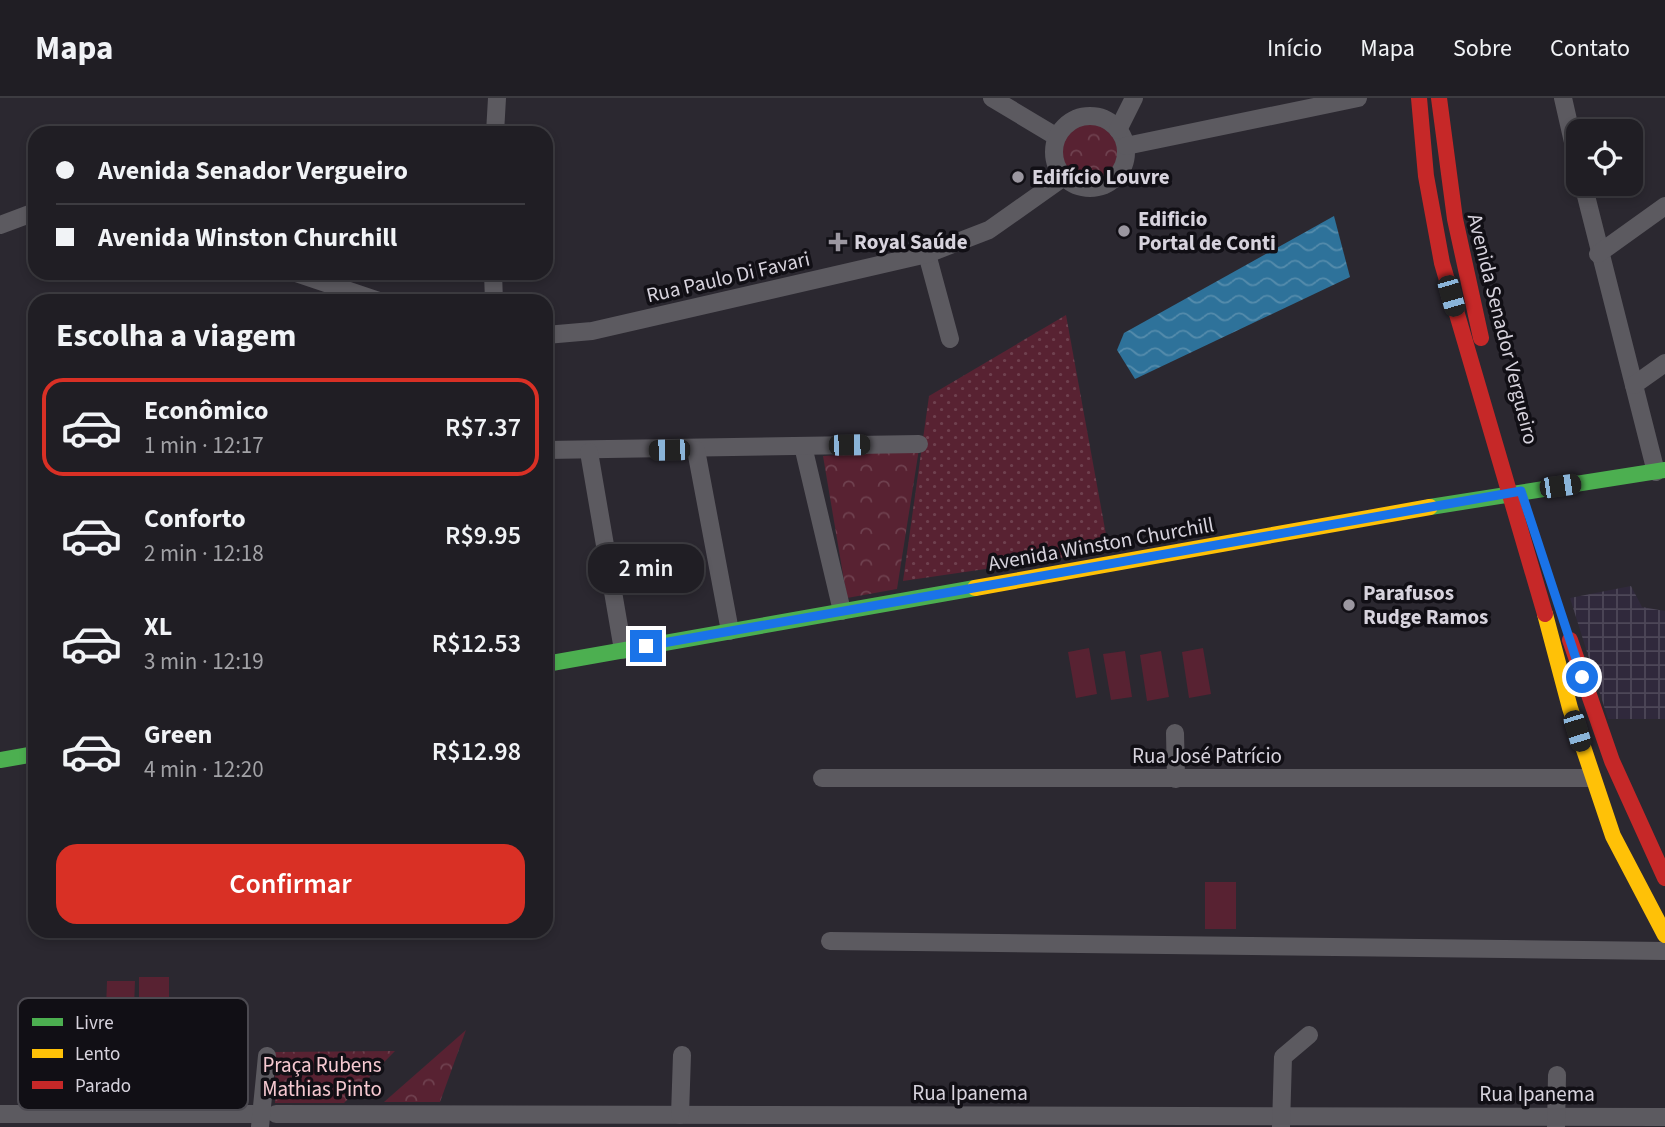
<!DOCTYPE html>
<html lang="pt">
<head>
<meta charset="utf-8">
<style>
  body { margin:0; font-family:"Source Sans 3",sans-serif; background:#28272c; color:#f1f3f6; height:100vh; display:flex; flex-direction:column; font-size:26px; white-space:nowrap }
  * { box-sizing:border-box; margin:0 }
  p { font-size:23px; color:#a2a2a6 }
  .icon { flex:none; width:38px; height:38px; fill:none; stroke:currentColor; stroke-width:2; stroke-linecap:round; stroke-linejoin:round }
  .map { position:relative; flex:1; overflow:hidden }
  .drawer { position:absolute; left:28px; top:196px; width:525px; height:644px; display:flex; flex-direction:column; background:#201e24; border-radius:21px; box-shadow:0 4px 10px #0003,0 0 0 2px #3d3c41 }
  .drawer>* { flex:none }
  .top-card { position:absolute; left:28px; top:28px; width:525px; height:154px; border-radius:21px; box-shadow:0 4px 10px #0003,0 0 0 2px #3d3c41; display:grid; align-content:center; height:154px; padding:0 28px; background:#201e24 }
  .buttons { position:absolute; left:1566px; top:21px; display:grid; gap:14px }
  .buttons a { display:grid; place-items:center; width:77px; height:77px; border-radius:14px; background:#201e24; box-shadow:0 4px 10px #0003,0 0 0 2px #3d3c41; font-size:35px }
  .end { position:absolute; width:32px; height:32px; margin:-16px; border:9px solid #1a73e8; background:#fff; box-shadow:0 0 0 4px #fff }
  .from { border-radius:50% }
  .bubble { position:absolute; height:49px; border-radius:21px; background:#201e24; box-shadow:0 4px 10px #0003,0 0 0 2px #3d3c41; font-size:23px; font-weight:600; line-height:49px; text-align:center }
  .car { position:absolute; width:21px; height:42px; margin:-21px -10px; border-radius:9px; box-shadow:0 0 5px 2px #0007; background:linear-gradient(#222 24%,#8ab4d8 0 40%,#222 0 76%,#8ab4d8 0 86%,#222 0) }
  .top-card b { display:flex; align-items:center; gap:24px; height:66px; font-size:26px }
  .top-card b+b { border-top:2px solid #3d3c41 }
  .top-card i { width:18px; height:18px; background:#f1f3f6 }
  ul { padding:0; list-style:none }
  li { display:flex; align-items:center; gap:21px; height:98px; margin:0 14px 10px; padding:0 14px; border:4px solid transparent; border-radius:21px }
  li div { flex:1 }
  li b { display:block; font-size:26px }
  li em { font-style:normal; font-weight:600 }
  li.current { border-color:#d93025 }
  li>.icon { width:63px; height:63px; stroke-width:1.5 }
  h2 { padding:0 28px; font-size:32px; line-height:84px }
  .cta { display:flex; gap:14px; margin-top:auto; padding:14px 28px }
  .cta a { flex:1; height:80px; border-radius:21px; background:#d93025; color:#fff; font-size:28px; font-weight:600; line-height:80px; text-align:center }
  header { display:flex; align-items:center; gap:42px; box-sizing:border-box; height:98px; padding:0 35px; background:#201e24; border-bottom:2px solid #3d3c41 }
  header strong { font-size:33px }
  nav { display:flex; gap:38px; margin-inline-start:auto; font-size:24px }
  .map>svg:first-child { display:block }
  .industrial { fill:url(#industrial-grid) }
  .grass { fill:url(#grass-dots) }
  .park { fill:url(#park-crowns) }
  .garden { fill:#582232 }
  .water { fill:url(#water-waves) }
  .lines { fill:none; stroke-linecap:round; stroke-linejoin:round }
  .street { stroke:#5c5a60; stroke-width:18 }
  .fast { stroke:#4caf50; stroke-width:16 }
  .slow { stroke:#ffc107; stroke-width:16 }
  .jam { stroke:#c62828; stroke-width:16 }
  .route { stroke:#1a73e8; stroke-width:9 }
  .poi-dot { fill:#9b97a0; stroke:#110f15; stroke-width:2.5 }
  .labels { text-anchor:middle; stroke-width:7; stroke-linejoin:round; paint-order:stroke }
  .poi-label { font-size:21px; font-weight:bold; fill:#d7d3dd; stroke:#110f15; text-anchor:start }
  .street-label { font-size:21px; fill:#d7d3dd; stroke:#110f15 }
  .park-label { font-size:21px; fill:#f6c9d1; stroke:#110f15 }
  .key { fill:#110f15; stroke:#4c4a51; stroke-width:2 }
  .key-label { font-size:19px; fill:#d7d3dd }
</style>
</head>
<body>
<header>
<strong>Mapa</strong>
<nav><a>Início</a><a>Mapa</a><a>Sobre</a><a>Contato</a></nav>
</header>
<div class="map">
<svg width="1665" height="1029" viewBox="0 0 1665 1029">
  <defs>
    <pattern id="industrial-grid" width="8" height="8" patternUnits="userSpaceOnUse" patternTransform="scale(1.75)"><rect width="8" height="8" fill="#30293c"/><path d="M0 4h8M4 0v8" fill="none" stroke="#4d4758"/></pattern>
    <pattern id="grass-dots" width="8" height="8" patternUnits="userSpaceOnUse" patternTransform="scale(1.75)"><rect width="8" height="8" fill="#582232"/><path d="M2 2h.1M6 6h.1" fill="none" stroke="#6f414f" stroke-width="1.8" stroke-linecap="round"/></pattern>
    <pattern id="park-crowns" width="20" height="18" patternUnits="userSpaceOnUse" patternTransform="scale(1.75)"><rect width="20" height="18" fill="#582232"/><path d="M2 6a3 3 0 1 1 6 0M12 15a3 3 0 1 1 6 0" fill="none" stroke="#6f414f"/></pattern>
    <pattern id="water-waves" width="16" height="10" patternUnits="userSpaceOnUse" patternTransform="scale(1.75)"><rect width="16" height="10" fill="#2e729a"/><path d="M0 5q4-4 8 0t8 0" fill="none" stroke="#558cac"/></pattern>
  </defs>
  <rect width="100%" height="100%" fill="#2b2830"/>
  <path class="industrial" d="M1631,488l11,21 23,4v108h-57l-38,-121z"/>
  <path class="grass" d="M1066,217l43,236 -206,30 26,-185z"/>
  <g class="park">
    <circle cx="1090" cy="54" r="33"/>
    <path d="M919,351l-22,140 -50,9 -24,-142z"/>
    <path d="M466,932l-26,72h-56z"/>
    <path d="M395,953l-51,52h-69v-51z"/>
  </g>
  <g class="garden">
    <path d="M1089,550l8,46 -21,4 -8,-46z"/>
    <path d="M1203,550l8,46 -22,4 -7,-46z"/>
    <path d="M1125,553l7,46 -21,3 -8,-46z"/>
    <path d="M1161,553l8,46 -22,4 -7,-46z"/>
    <rect x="1205" y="784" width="31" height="47"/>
    <rect x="139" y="879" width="30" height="57"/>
    <path d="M107,883h28l-2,55h-28z"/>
    <path d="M337,959l1,46h-44l-1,-45z"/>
  </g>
  <path class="water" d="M1334,118l16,61 -215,102 -18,-29 7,-17z"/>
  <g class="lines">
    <g class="street">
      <path d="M992,0l65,39"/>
      <path d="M1563,0l15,66"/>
      <circle cx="1090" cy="54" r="36"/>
      <path d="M1118,32l16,-32"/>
      <path d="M495,35l2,-35"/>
      <path d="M1126,48l232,-48"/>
      <path d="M1583,86l73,288"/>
      <path d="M0,127l35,-13"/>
      <path d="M927,156l23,85"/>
      <path d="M1598,156l67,-48"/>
      <path d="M296,175l83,28"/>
      <path d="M493,175l1,28"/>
      <path d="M546,237l46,-4 335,-77 62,-24 75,-53"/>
      <path d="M1634,287l31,-22"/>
      <path d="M803,348l39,165"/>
      <path d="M546,352l373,-6"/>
      <path d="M696,352l34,181"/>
      <path d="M589,354l34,198"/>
      <path d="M1175,635l1,46"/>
      <path d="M822,680h770"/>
      <path d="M830,843l835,10"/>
      <path d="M0,1016h263"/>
      <path d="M276,1016l1389,3"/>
      <path d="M680,1017l2,-60"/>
      <path d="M260,1029l7,-71"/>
      <path d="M1281,1029l2,-70 26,-22"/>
      <path d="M1556,1029l1,-52"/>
    </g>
    <g class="fast">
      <path d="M1430,409l235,-37"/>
      <path d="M546,566l429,-76"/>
      <path d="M0,662l35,-6"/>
    </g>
    <g class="slow">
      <path d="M975,490l455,-81"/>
      <path d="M1545,516l25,94 43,128 52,99"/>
    </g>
    <g class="jam">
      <path d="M1419,0l7,78 16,87 103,351"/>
      <path d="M1439,0l16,121 26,119"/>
      <path d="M1570,542l42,121 53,117"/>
    </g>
  </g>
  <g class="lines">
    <path class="route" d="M646,548l875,-155 61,186"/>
  </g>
  <g class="poi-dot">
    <circle cx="1018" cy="79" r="7"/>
    <circle cx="1124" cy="133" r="7"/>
    <path d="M834.5 133.5h7v7h7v7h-7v7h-7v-7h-7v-7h7z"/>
    <circle cx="1349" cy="507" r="7"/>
  </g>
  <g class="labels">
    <g class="poi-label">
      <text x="1032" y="86">Edifício Louvre</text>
      <text x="1138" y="128">Edificio<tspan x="1138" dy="24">Portal de Conti</tspan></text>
      <text x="854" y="151">Royal Saúde</text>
      <text x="1363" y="502">Parafusos<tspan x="1363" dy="24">Rudge Ramos</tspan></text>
    </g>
    <g class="street-label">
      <text transform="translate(728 179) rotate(-13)" y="7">Rua Paulo Di Favari</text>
      <text transform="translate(1503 231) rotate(76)" y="7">Avenida Senador Vergueiro</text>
      <text transform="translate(1101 446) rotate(-10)" y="7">Avenida Winston Churchill</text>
      <text x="1207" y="665">Rua José Patrício</text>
      <text x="970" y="1002">Rua Ipanema</text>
      <text x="1537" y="1003">Rua Ipanema</text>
    </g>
    <g class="park-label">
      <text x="322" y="974">Praça Rubens<tspan x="322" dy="24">Mathias Pinto</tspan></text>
    </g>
  </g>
  <rect x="18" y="900" width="230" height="112" rx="10" class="key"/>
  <rect x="32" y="920" width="31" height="8" fill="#4caf50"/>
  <rect x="32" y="951" width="31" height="9" fill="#ffc107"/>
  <rect x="32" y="983" width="31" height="8" fill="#c62828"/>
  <g class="key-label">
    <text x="75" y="931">Livre</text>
    <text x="75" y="962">Lento</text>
    <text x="75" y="994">Parado</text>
  </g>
</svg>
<div class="buttons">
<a><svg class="icon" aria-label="locate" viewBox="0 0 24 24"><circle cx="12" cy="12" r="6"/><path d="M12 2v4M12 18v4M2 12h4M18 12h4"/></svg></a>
</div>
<i class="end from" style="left:1582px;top:579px"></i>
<i class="end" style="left:646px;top:548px"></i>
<div class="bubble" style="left:588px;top:446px;width:116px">2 min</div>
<i class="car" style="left:1451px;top:198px;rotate:164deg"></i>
<i class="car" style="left:849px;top:347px;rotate:89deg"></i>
<i class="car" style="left:669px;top:352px;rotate:269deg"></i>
<i class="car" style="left:1560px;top:388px;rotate:82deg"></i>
<i class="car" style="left:1577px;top:633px;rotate:163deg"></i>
<div class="top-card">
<b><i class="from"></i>Avenida Senador Vergueiro</b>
<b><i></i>Avenida Winston Churchill</b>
</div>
<section class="drawer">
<h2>Escolha a viagem</h2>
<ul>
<li class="current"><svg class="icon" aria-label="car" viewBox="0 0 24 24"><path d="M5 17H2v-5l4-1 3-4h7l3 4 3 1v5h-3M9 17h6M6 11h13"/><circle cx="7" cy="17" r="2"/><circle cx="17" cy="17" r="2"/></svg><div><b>Econômico</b><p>1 min · 12:17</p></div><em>R$7.37</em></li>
<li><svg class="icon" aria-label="car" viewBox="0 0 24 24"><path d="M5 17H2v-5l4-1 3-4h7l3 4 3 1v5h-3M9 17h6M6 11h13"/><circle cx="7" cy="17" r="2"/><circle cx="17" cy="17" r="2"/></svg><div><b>Conforto</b><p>2 min · 12:18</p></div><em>R$9.95</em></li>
<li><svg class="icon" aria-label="car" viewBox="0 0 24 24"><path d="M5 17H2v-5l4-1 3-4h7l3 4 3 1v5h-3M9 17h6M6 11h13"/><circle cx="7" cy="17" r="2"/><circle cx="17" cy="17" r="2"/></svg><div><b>XL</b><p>3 min · 12:19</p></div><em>R$12.53</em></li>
<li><svg class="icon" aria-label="car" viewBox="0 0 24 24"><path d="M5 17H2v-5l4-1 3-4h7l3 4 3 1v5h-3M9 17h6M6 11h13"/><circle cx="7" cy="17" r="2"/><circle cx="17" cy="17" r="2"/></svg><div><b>Green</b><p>4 min · 12:20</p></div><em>R$12.98</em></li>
</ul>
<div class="cta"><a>Confirmar</a></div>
</section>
</div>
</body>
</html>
